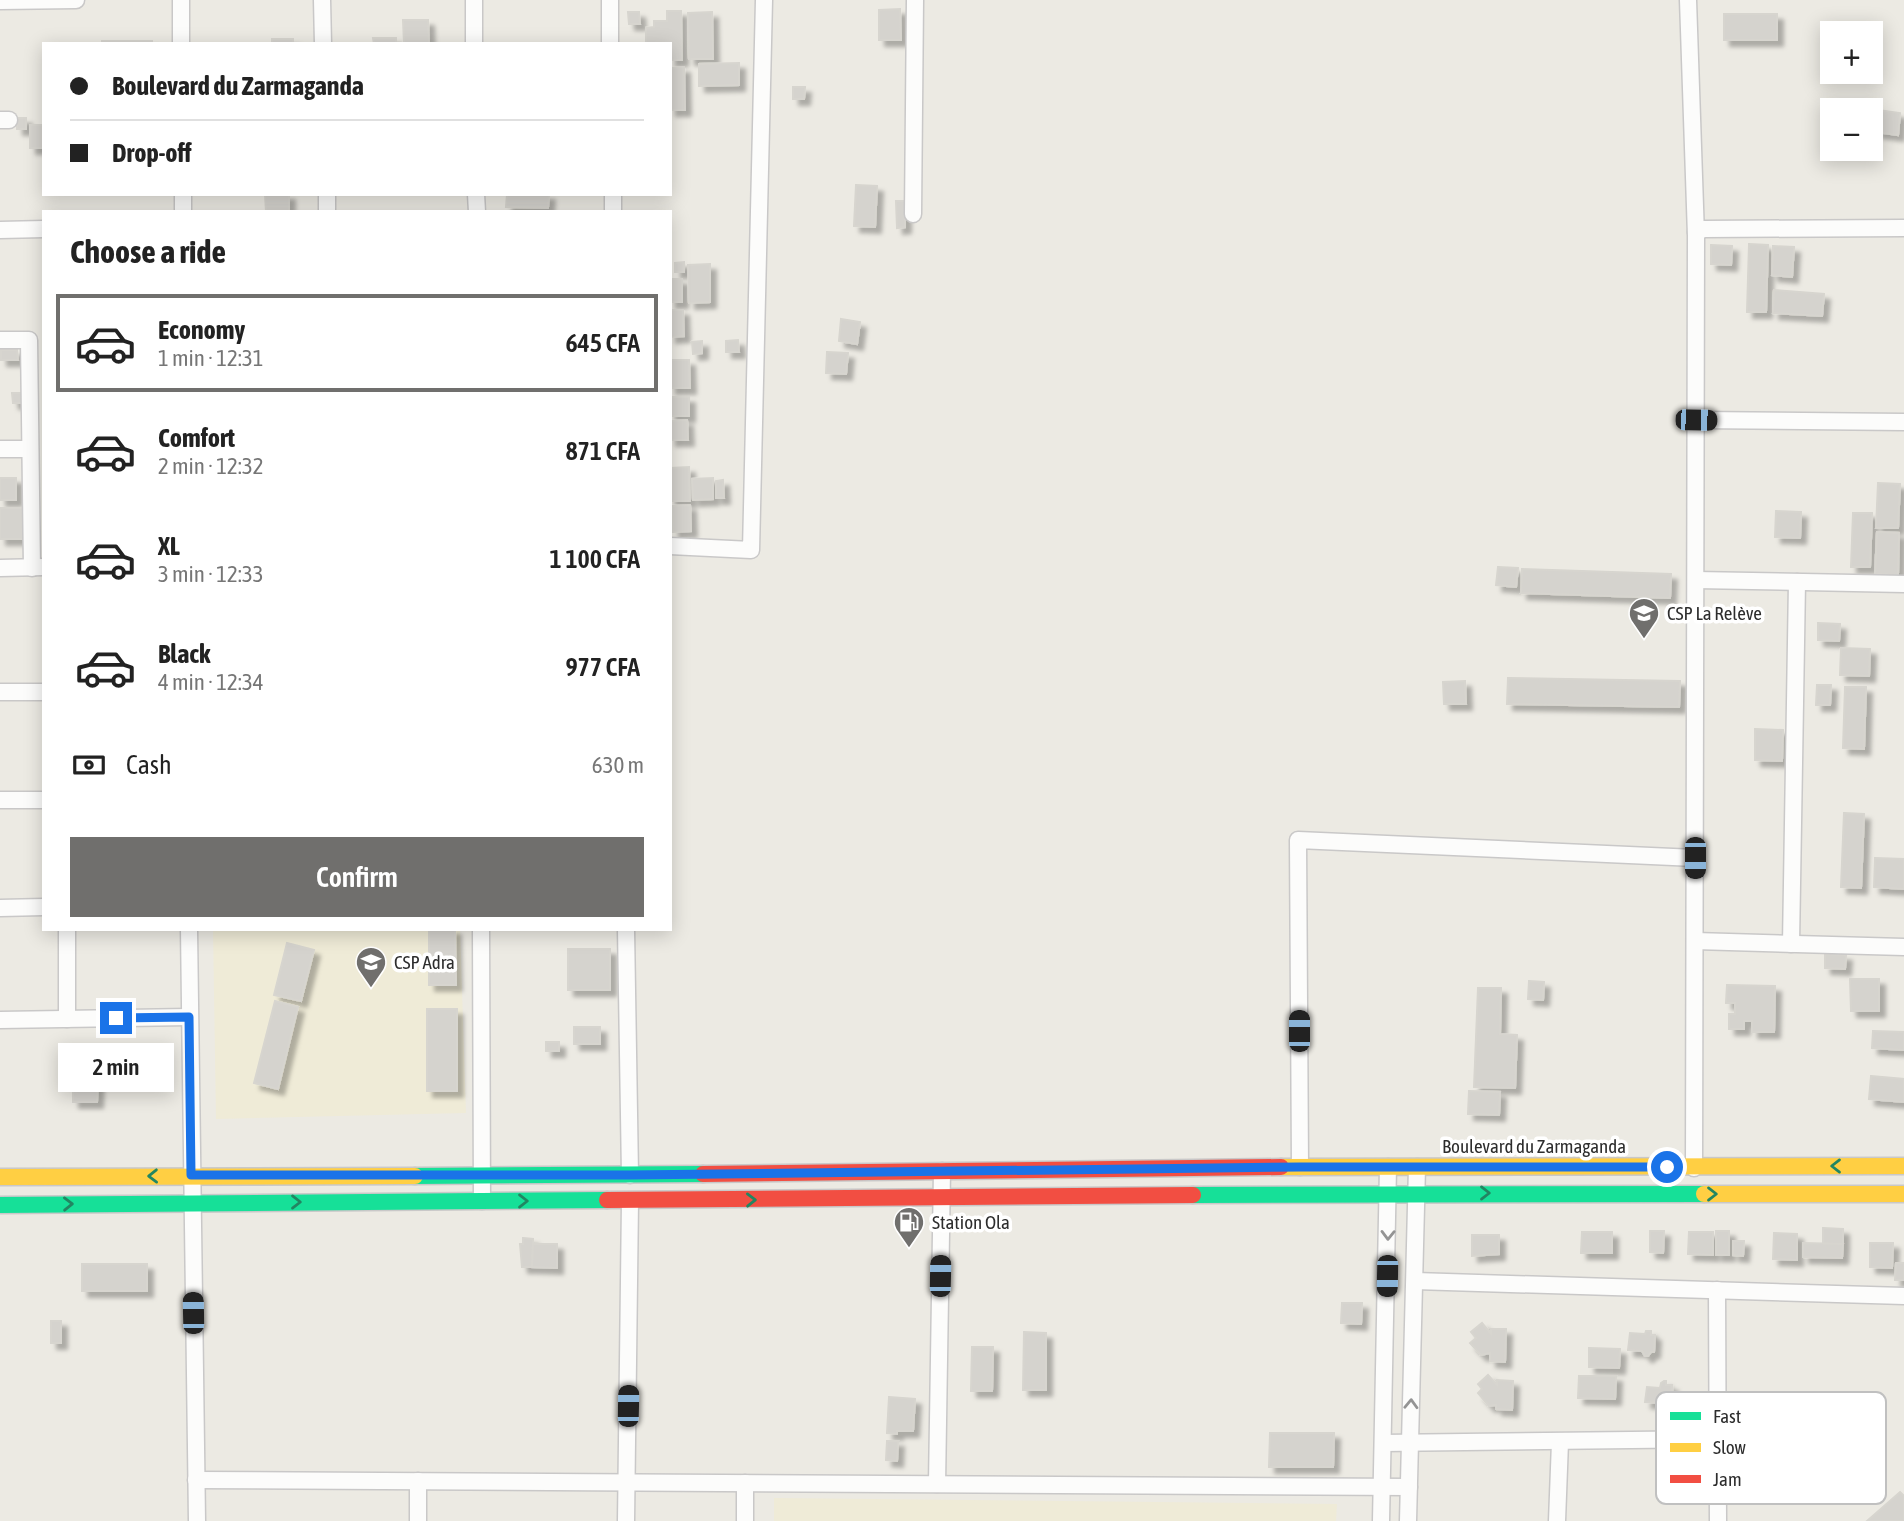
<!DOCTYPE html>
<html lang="en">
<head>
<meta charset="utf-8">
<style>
  body { margin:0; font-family:"Asap Condensed",sans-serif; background:#f6f6f6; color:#222; height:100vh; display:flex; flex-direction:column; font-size:26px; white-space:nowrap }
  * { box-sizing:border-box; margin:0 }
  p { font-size:23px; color:#767676 }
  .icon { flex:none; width:38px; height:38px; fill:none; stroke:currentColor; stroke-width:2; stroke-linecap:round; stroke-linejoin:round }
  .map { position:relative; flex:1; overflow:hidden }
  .details { position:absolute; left:42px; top:210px; width:630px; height:721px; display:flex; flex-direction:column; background:#fff; border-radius:0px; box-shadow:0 4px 18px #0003 }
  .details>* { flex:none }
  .banner { position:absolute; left:42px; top:42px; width:630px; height:154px; border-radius:0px; box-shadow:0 4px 18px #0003; display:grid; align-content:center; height:154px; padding:0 28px; background:#fff }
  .fabs { position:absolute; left:1820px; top:21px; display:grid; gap:14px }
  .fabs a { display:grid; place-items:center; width:63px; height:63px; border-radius:0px; background:#fff; box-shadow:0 4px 18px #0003; font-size:35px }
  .end { position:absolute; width:32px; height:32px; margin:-16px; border:9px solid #1a73e8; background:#fff; box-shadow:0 0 0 4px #fff }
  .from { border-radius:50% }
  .bubble { position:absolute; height:49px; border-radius:0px; background:#fff; box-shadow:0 4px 18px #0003; font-size:23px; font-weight:600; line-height:49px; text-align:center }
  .car { position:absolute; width:21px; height:42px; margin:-21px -10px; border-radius:9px; box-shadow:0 0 5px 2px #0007; background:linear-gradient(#222 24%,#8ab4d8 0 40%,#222 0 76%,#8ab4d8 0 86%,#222 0) }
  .banner b { display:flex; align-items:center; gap:24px; height:66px; font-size:26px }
  .banner b+b { border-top:2px solid #e0e0e0 }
  .banner i { width:18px; height:18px; background:#222 }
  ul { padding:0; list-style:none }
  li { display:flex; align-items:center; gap:21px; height:98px; margin:0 14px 10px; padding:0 14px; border:4px solid transparent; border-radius:0px }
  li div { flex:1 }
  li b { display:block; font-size:26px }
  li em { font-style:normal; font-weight:600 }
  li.on { border-color:#706f6d }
  li>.icon { width:63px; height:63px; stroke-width:1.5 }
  h2 { padding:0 28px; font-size:32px; line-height:84px }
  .pay { display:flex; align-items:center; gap:18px; height:77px; padding:0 28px; font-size:26px }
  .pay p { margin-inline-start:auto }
  .action { display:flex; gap:14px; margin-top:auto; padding:14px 28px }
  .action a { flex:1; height:80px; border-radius:0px; background:#706f6d; color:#fff; font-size:28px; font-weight:600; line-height:80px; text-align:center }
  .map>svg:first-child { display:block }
  .education { fill:#efebd7 }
  .building { fill:#d5d3ce; stroke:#d7d5cf; stroke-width:2; filter:url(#shadow) }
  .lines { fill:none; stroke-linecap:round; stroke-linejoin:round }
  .street-casing { stroke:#c9c8c8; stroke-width:19 }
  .fast-casing { stroke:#c9c8c8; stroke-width:19 }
  .slow-casing { stroke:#c9c8c8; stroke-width:19 }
  .jam-casing { stroke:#c9c8c8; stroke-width:19 }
  .street { stroke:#fcfcfb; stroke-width:16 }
  .fast { stroke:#16e098; stroke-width:16 }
  .slow { stroke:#ffcf43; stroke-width:16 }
  .jam { stroke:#f24e42; stroke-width:16 }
  .oneway { stroke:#228662 }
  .oneway2 { stroke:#949494 }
  .route { stroke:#1a73e8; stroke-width:9 }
  .labels { text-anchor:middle; stroke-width:7; stroke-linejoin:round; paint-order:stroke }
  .poi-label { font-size:19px; fill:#2d2d2d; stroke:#fff; text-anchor:start }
  .street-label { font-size:19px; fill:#2d2d2d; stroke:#fff }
  .key { fill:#fff; stroke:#c0c0c0; stroke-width:2 }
  .key-label { font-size:19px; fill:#2d2d2d }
</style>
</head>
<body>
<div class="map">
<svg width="1904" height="1521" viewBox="0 0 1904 1521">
  <defs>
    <filter id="shadow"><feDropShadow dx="6" dy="6" stdDeviation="2" flood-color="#0004"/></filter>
  </defs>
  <rect width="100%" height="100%" fill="#eceae3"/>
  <g class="education">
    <path d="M213,929h247l6,184 -250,6z"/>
    <path d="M774,1498l563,6 -1,17h-562z"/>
  </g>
  <g class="building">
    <path d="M900,9l1,31h-22v-30z"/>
    <path d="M667,11h14l1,49h-12v-16l-24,-1v-15l8,-1v-6h13z"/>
    <path d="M628,12h11l1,12h-11z"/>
    <path d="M712,12l1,47h-24l-1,-46z"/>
    <rect x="1724" y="14" width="53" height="26"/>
    <path d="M403,20h25l1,24h-25z"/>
    <path d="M373,38h23v6h-22z"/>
    <rect x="272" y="39" width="21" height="5"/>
    <rect x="102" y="41" width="50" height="3"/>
    <path d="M739,63v22l-40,1v-22z"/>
    <path d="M684,67l1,43h-15v-42z"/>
    <path d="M793,87h12l-1,12h-11z"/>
    <path d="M1878,110l22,3 -2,22 -22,-3z"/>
    <rect x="17" y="118" width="9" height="11"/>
    <rect x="30" y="125" width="14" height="23"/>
    <path d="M856,185l21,1 -2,41 -21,-1z"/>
    <path d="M265,194h24v18h-23z"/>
    <path d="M507,194h42l-1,14 -42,-1z"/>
    <path d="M896,201h9v26l-8,1z"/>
    <path d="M1749,244l19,1 -2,67h-19z"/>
    <path d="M1711,245l21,1 -1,19 -20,-1z"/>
    <path d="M1773,246l21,1 -2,30 -20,-2z"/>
    <path d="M684,262v10h-9v-9z"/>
    <path d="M710,264v38l-21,1 -1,-38z"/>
    <rect x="670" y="279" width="12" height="23"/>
    <path d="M1774,290l50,4 -2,22 -49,-3z"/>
    <path d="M670,310h13l1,26 -14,1z"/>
    <path d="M841,319l19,3 -3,22 -18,-3z"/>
    <path d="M738,340l1,12h-13v-11z"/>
    <path d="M702,341v12l-9,1 -1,-12z"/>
    <path d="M1,350h16l1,10h-17z"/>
    <path d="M827,352l21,1 -2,21 -20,-1z"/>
    <path d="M670,360h19l1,28h-20z"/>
    <path d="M12,393h11v10h-10z"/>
    <rect x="670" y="397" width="19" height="19"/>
    <path d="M687,420l1,20h-18v-19z"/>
    <path d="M689,467l1,34h-20v-33z"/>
    <rect x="0" y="478" width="16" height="22"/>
    <path d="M713,478v21l-20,1 -1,-21z"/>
    <path d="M723,480l1,18h-8v-17z"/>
    <path d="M1878,483l22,1 -2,44h-22z"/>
    <path d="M690,505l1,26 -18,1 -1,-26z"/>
    <rect x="0" y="508" width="23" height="31"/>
    <path d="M1776,511l25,1 -1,26 -25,-1z"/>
    <path d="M1853,513h19l-2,54h-19z"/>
    <path d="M1877,532l22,1 -1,42 -23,-1z"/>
    <path d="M1498,567l20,1 -2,19 -20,-2z"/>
    <path d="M1522,569l149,5 -1,24 -149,-5z"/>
    <path d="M1818,623l22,1 -1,17 -21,-1z"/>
    <path d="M1841,648l29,1 -1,27 -29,-1z"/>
    <path d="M1508,678l172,3 -1,26 -172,-3z"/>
    <path d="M1465,681l1,23h-22l-1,-22z"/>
    <path d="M1817,685h14l-1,20h-14z"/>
    <path d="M1845,687h21l-2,62 -21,-1z"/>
    <path d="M1755,729l28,1 -1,31 -27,-1z"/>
    <path d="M1844,813l20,1 -3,74 -20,-1z"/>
    <path d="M1875,858l29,1v30l-30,-2z"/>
    <path d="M429,929h26l1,56h-27z"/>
    <path d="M287,943l27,7 -13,51 -27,-6z"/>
    <rect x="568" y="949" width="42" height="41"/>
    <path d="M1825,954l21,1 -1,14 -20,-1z"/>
    <path d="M1850,979h29v32h-28z"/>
    <path d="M1529,981l15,1 -1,18 -15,-1z"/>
    <path d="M1727,985l48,1 -1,46h-22v-11h-8v8h-15v-15h6v-11h-9z"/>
    <path d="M1478,988h23l-1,46 17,1 -2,53 -41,-1z"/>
    <path d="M275,1001l23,6 -20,82 -24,-6z"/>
    <rect x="427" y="1009" width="30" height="82"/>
    <rect x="574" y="1027" width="26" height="17"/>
    <path d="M1873,1031l31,1v18l-32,-2z"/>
    <rect x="546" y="1042" width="13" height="9"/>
    <path d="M1871,1076l33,3v23l-35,-3z"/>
    <path d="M73,1079h25l-1,23h-24z"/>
    <path d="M1469,1091l31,1 -1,23 -31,-1z"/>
    <path d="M1823,1228l20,1v15h-20z"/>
    <path d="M1650,1231h14l-1,22 -13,-1z"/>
    <rect x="1716" y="1231" width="13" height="24"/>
    <path d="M1582,1232h30v21h-31z"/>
    <path d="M1689,1232h24v23l-25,-1z"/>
    <path d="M1774,1233l23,1v26l-24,-1z"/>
    <path d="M1472,1235h27v19l-27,2z"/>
    <path d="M523,1238l10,1 -1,28h-10l-2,-23h3z"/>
    <path d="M1733,1241h11l-1,15 -10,-1z"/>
    <path d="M1803,1243l40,1 -1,14 -39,-1z"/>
    <path d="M1870,1243h23l-1,25 -22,-1z"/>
    <path d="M533,1244h24v24l-25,-1z"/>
    <path d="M1896,1263h8v17h-9z"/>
    <rect x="82" y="1264" width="65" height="27"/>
    <path d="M1342,1303h20l-1,21 -20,-1z"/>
    <rect x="51" y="1321" width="10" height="22"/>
    <path d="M1482,1323l9,11v-5h15l-1,33 -15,-1v-8l-9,2 -11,-12 6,-5 -5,-6z"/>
    <path d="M1646,1331h5v4h4l-1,17h-3l-3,4h-3l-3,-5 -14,-1 2,-17 15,1z"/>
    <path d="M1024,1332l22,1v57h-23z"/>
    <path d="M972,1347h21l-1,44h-21z"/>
    <path d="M1589,1348l31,1 -1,19 -30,-1z"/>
    <path d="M1488,1375l9,10v-5l16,1 -1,29 -16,-1v-4l-7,1 -11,-13 4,-4 -4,-5z"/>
    <path d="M1579,1376h37l-1,23 -37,-1z"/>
    <path d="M1664,1381h2v4h6l1,19h-7v4l-8,-1 1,-4 -14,-1 2,-15 13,1 1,-5z"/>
    <path d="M889,1397l26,2 -2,32h-16v3l-10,-1z"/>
    <path d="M1270,1433h64l-1,34h-64z"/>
    <path d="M887,1441h11l-1,20 -11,-1z"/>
    <path d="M1900,1492l4,4v25h-37z"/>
  </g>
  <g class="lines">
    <g class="street-casing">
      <g id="street">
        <path d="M181,0v44"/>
        <path d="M322,0l1,44"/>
        <path d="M474,0v44"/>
        <path d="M610,0v44"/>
        <path d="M1688,0l8,236 -2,932"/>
        <path d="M0,1l76,-1"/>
        <path d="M0,120h9"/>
        <path d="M183,194v18"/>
        <path d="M327,194v18"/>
        <path d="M476,194l1,18"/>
        <path d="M613,194v18"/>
        <path d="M913,214l2,-214"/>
        <path d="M0,230l44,-1"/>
        <path d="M1696,232l8,-3 200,-1"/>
        <path d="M0,340h29l3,228"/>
        <path d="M1696,420l208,2"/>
        <path d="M0,449h30"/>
        <path d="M670,546l81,4 13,-550"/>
        <path d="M0,568l44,-1"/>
        <path d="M1696,580l208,4"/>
        <path d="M0,692h44"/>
        <path d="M0,800h44"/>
        <path d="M0,908l44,-1"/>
        <path d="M67,929v90"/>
        <path d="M189,929l8,592"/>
        <path d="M481,929l1,272"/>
        <path d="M626,929l4,246"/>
        <path d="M1695,941l209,6"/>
        <path d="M1791,944l6,-362"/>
        <path d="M0,1020l189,-3"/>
        <path d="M1300,1167l-2,-327 397,18"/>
        <path d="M1415,1281l489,15"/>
        <path d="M1717,1290l1,231"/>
        <path d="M1383,1443l334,-4"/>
        <path d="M196,1480l1213,7"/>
        <path d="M937,1484l5,-313"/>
        <path d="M418,1521v-40"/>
        <path d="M626,1521l4,-320"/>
        <path d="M745,1521v-38"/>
        <path d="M1381,1521l7,-354"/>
        <path d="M1408,1521l9,-354"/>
        <path d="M1557,1521l3,-79"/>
      </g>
    </g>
    <g class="fast-casing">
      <g id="fast">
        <path d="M415,1176l288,-2"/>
        <path d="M1193,1195l511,-1"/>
        <path d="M0,1205l607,-5"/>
      </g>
    </g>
    <g class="slow-casing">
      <g id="slow">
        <path d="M1281,1167l623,-1"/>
        <path d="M0,1177l415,-1"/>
        <path d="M1704,1194h200"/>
      </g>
    </g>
    <g class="jam-casing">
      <g id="jam">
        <path d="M703,1174l578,-7"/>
        <path d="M607,1200l586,-5"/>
      </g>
    </g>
    <use href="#street" class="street"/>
    <use href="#fast" class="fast"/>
    <use href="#slow" class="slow"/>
    <use href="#jam" class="jam"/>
  </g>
  <defs><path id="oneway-chevron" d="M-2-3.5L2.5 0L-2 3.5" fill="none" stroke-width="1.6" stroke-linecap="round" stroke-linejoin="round" transform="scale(1.75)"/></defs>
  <g class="oneway">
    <use href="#oneway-chevron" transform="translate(1836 1166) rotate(180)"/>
    <use href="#oneway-chevron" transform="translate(153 1176) rotate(179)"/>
    <use href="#oneway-chevron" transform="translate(1485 1193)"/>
    <use href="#oneway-chevron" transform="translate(1712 1194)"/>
    <use href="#oneway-chevron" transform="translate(751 1200) rotate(-1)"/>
    <use href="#oneway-chevron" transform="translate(523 1201)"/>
    <use href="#oneway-chevron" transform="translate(296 1202)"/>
    <use href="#oneway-chevron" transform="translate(68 1204) rotate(-1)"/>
  </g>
  <g class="oneway2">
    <use href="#oneway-chevron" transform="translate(1388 1235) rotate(91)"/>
    <use href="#oneway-chevron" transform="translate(1411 1404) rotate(-88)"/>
  </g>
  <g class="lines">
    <path class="route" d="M116,1018l73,-1 2,158h439l670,-8h367"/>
  </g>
  <defs>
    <g id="school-pin" transform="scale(1.575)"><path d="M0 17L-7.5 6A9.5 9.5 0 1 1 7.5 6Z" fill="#706f6d" stroke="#fff"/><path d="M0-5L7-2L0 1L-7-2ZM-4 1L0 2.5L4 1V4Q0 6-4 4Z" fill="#fff"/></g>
    <g id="fuel-pin" transform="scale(1.575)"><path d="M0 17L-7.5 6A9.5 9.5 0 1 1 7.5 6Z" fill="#706f6d" stroke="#fff"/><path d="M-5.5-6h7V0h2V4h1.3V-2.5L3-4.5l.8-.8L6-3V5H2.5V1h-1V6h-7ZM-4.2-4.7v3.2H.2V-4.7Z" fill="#fff"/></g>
  </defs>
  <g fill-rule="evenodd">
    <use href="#school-pin" x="1644" y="613"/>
    <use href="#school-pin" x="371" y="962"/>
    <use href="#fuel-pin" x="909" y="1222"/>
  </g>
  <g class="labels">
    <g class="poi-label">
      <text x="1667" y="620">CSP La Relève</text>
      <text x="394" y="969">CSP Adra</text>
      <text x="932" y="1229">Station Ola</text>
    </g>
    <g class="street-label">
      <text x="1534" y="1153">Boulevard du Zarmaganda</text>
    </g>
  </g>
  <rect x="1656" y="1392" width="230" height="112" rx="10" class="key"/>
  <rect x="1670" y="1412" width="31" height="8" fill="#16e098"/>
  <rect x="1670" y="1443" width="31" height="9" fill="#ffcf43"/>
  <rect x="1670" y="1475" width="31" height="8" fill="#f24e42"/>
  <g class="key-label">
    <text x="1713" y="1423">Fast</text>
    <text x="1713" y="1454">Slow</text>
    <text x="1713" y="1486">Jam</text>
  </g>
</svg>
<div class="fabs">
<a>+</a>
<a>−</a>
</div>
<i class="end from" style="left:1667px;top:1167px"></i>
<i class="end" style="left:116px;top:1018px"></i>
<div class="bubble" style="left:58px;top:1043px;width:116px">2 min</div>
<i class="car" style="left:1696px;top:420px;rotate:91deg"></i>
<i class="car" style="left:1695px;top:858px;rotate:180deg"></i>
<i class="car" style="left:1299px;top:1031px;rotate:0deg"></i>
<i class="car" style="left:940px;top:1276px;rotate:1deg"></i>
<i class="car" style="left:1387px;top:1276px;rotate:181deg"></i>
<i class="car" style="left:193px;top:1313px;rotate:359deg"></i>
<i class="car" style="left:628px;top:1406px;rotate:1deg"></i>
<div class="banner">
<b><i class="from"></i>Boulevard du Zarmaganda</b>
<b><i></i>Drop-off</b>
</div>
<section class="details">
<h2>Choose a ride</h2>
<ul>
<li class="on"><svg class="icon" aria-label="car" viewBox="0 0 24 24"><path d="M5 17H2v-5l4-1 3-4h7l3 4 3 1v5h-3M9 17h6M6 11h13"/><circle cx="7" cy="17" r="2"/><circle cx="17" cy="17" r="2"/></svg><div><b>Economy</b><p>1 min · 12:31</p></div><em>645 CFA</em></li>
<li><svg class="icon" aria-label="car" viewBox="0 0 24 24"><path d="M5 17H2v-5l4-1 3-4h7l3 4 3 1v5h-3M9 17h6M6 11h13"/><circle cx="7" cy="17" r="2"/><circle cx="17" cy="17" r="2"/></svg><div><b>Comfort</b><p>2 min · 12:32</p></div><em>871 CFA</em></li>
<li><svg class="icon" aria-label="car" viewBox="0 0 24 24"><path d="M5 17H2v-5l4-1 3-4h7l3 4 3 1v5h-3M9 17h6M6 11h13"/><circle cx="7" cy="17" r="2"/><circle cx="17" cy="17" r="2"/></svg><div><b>XL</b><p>3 min · 12:33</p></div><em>1 100 CFA</em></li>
<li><svg class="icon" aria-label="car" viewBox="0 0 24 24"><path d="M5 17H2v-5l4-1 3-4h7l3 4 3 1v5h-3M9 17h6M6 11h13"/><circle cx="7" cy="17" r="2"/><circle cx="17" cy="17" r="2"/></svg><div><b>Black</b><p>4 min · 12:34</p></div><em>977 CFA</em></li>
</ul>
<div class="pay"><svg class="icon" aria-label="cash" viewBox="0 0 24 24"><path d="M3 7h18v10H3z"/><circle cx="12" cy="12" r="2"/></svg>Cash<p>630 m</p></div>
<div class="action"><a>Confirm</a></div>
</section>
</div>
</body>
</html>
